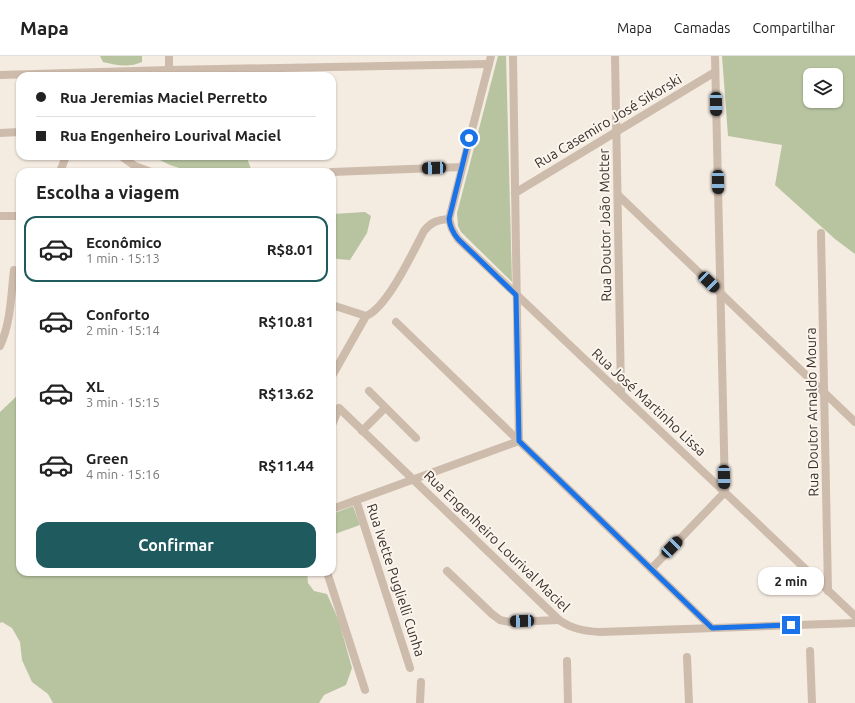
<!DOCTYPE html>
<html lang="pt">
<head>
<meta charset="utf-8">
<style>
  body { margin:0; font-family:Ubuntu,sans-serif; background:#f2f2f2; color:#222; height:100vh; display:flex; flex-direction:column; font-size:15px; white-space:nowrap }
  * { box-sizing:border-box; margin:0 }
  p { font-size:13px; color:#767676 }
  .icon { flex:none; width:22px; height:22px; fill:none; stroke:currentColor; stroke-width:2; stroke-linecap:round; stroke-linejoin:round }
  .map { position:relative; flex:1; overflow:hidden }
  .drawer { position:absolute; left:16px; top:112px; width:320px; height:408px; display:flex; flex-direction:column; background:#fff; border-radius:12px; box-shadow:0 1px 3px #0004 }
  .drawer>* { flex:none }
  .hud { position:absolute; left:16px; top:16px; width:320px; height:88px; border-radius:12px; box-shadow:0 1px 3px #0004; display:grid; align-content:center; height:88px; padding:0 20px; background:#fff }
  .tools { position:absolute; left:803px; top:12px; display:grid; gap:8px }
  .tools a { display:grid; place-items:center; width:40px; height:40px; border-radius:8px; background:#fff; box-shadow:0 1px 3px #0004; font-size:20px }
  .end { position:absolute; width:18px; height:18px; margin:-9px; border:5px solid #1a73e8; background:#fff; box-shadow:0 0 0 2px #fff }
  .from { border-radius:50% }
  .bubble { position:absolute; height:28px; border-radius:12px; background:#fff; box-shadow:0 1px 3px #0004; font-size:13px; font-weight:600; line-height:28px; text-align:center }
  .car { position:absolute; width:12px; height:24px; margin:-12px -6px; border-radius:5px; box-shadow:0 0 3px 1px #0007; background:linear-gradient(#222 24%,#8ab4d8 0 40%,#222 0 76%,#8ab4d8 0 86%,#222 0) }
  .hud b { display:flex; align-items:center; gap:14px; height:38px; font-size:15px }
  .hud b+b { border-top:1px solid #e0e0e0 }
  .hud i { width:10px; height:10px; background:#222 }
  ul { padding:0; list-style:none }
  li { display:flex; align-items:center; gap:12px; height:66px; margin:0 8px 6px; padding:0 12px; border:2px solid transparent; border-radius:12px }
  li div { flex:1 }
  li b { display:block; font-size:15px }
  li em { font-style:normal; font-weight:600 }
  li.selected { border-color:#1f5a5e }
  li>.icon { width:36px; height:36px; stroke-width:1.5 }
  h2 { padding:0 20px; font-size:18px; line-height:48px }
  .button { display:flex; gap:8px; margin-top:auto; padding:8px 20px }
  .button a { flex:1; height:46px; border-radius:12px; background:#1f5a5e; color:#fff; font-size:16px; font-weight:600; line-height:46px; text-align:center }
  header { display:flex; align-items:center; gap:24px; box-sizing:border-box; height:56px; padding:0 20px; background:#fff; border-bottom:1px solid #e0e0e0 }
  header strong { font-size:19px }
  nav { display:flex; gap:22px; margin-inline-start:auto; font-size:14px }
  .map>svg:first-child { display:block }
  .green { fill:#b8c4a0; fill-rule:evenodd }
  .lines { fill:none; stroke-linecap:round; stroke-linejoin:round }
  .minor { stroke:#cdbbac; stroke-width:8 }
  .route { stroke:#1a73e8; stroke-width:5 }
  .labels { text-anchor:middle; stroke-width:4; stroke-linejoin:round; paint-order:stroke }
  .street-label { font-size:14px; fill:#3b302b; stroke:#fbf5ee }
</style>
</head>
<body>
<header>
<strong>Mapa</strong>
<nav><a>Mapa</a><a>Camadas</a><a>Compartilhar</a></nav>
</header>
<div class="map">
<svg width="855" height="647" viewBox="0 0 855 647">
  <rect width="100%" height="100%" fill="#f4ebe1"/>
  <g class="green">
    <path d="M100,0h42v6c-13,6 -26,3 -39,0z"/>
    <path d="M498,0h8l6,226 -51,-50 -3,-6 -1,-13z"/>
    <path d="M722,0h133v198l-20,-15 -60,-54 7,-40 -54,-9zM810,19h26v26h-26z"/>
    <path d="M152,100h81l2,3 12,-1 5,14h-60l-22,-7z"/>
    <path d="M365,156l6,4 -4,17 -17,27 -13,-1 -5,-4v-41z"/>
    <path d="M20,337v179h287l1,11 6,8 13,3 12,27 13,47 -6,17 -22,10 -5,8h-266l-5,-9 -16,-12 -10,-22 -2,-18 -8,-14 -10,-6 -2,1v-211z"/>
    <path d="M353,450l7,19 -28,10v-21z"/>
  </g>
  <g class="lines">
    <g class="minor">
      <path d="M491,0l-42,163 3,10 6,10 397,377"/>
      <path d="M615,0l6,337"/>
      <path d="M169,14v-14"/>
      <path d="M0,19l169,-5 320,-6"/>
      <path d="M0,77l20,-1"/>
      <path d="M121,100l14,10 16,6"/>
      <path d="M60,116l6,-16"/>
      <path d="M332,116l130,-5"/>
      <path d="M515,137l200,-121"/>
      <path d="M618,139l237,227"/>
      <path d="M0,160h20"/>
      <path d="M821,177l7,358"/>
      <path d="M332,249l34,11"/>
      <path d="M396,266l316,306"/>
      <path d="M0,290c11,-23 11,-52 14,-76"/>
      <path d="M332,320l34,-60c21,-8 47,-64 58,-85 7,-9 13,-11 25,-12"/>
      <path d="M369,335l47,47"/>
      <path d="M332,369l7,-17 220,212c13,9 25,11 41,12l255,-9"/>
      <path d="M362,375l23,-23"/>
      <path d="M356,444l54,168"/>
      <path d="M332,453l187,-68 -6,-385"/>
      <path d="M651,513l74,-77 -10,-436"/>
      <path d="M447,515l45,43 8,6 10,2 49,-2"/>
      <path d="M327,516l38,118"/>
      <path d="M810,595l2,52"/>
      <path d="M687,601l2,46"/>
      <path d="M567,605l1,42"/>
      <path d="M420,647l1,-21"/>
    </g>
  </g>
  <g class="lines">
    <path class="route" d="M469,82l-20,81c1,8 4,14 9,20l58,56 3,146 193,187 79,-3"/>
  </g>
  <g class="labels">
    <g class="street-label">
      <text transform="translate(608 65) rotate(-31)" y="5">Rua Casemiro José Sikorski</text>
      <text transform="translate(605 169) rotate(-91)" y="5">Rua Doutor João Motter</text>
      <text transform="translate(649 346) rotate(43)" y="5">Rua José Martinho Lissa</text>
      <text transform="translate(812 356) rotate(-91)" y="5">Rua Doutor Arnaldo Moura</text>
      <text transform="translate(497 485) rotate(44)" y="5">Rua Engenheiro Lourival Maciel</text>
      <text transform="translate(396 524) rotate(72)" y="5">Rua Ivette Puglielli Cunha</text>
    </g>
  </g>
</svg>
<div class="tools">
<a><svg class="icon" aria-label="layers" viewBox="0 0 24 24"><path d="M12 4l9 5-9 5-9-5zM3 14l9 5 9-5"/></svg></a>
</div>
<i class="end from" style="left:469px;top:82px"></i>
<i class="end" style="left:791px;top:569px"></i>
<div class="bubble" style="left:758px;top:511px;width:66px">2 min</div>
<i class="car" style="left:716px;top:48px;rotate:179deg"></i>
<i class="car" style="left:434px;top:112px;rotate:268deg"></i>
<i class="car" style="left:718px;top:126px;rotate:179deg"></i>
<i class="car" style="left:709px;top:226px;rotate:134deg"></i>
<i class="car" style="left:724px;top:421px;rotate:179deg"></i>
<i class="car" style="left:672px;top:491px;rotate:44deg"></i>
<i class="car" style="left:522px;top:565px;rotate:268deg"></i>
<div class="hud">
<b><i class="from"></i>Rua Jeremias Maciel Perretto</b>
<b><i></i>Rua Engenheiro Lourival Maciel</b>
</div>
<section class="drawer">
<h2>Escolha a viagem</h2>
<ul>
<li class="selected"><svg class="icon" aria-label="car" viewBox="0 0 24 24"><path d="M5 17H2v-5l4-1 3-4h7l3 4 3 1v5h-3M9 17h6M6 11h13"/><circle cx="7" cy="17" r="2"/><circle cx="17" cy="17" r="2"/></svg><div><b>Econômico</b><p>1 min · 15:13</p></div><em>R$8.01</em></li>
<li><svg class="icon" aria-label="car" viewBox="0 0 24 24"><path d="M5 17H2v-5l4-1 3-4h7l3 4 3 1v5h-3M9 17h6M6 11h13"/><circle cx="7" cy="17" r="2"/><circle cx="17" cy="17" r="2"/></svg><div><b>Conforto</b><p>2 min · 15:14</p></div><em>R$10.81</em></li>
<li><svg class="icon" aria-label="car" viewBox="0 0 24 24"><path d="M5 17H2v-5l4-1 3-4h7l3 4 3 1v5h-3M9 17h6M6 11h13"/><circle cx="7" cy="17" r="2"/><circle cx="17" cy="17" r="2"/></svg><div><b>XL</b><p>3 min · 15:15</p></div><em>R$13.62</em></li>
<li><svg class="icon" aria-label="car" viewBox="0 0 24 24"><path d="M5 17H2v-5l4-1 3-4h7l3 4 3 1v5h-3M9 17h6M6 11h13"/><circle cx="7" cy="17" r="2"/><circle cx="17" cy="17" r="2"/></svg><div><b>Green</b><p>4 min · 15:16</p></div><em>R$11.44</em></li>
</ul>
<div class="button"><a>Confirmar</a></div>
</section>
</div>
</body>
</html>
